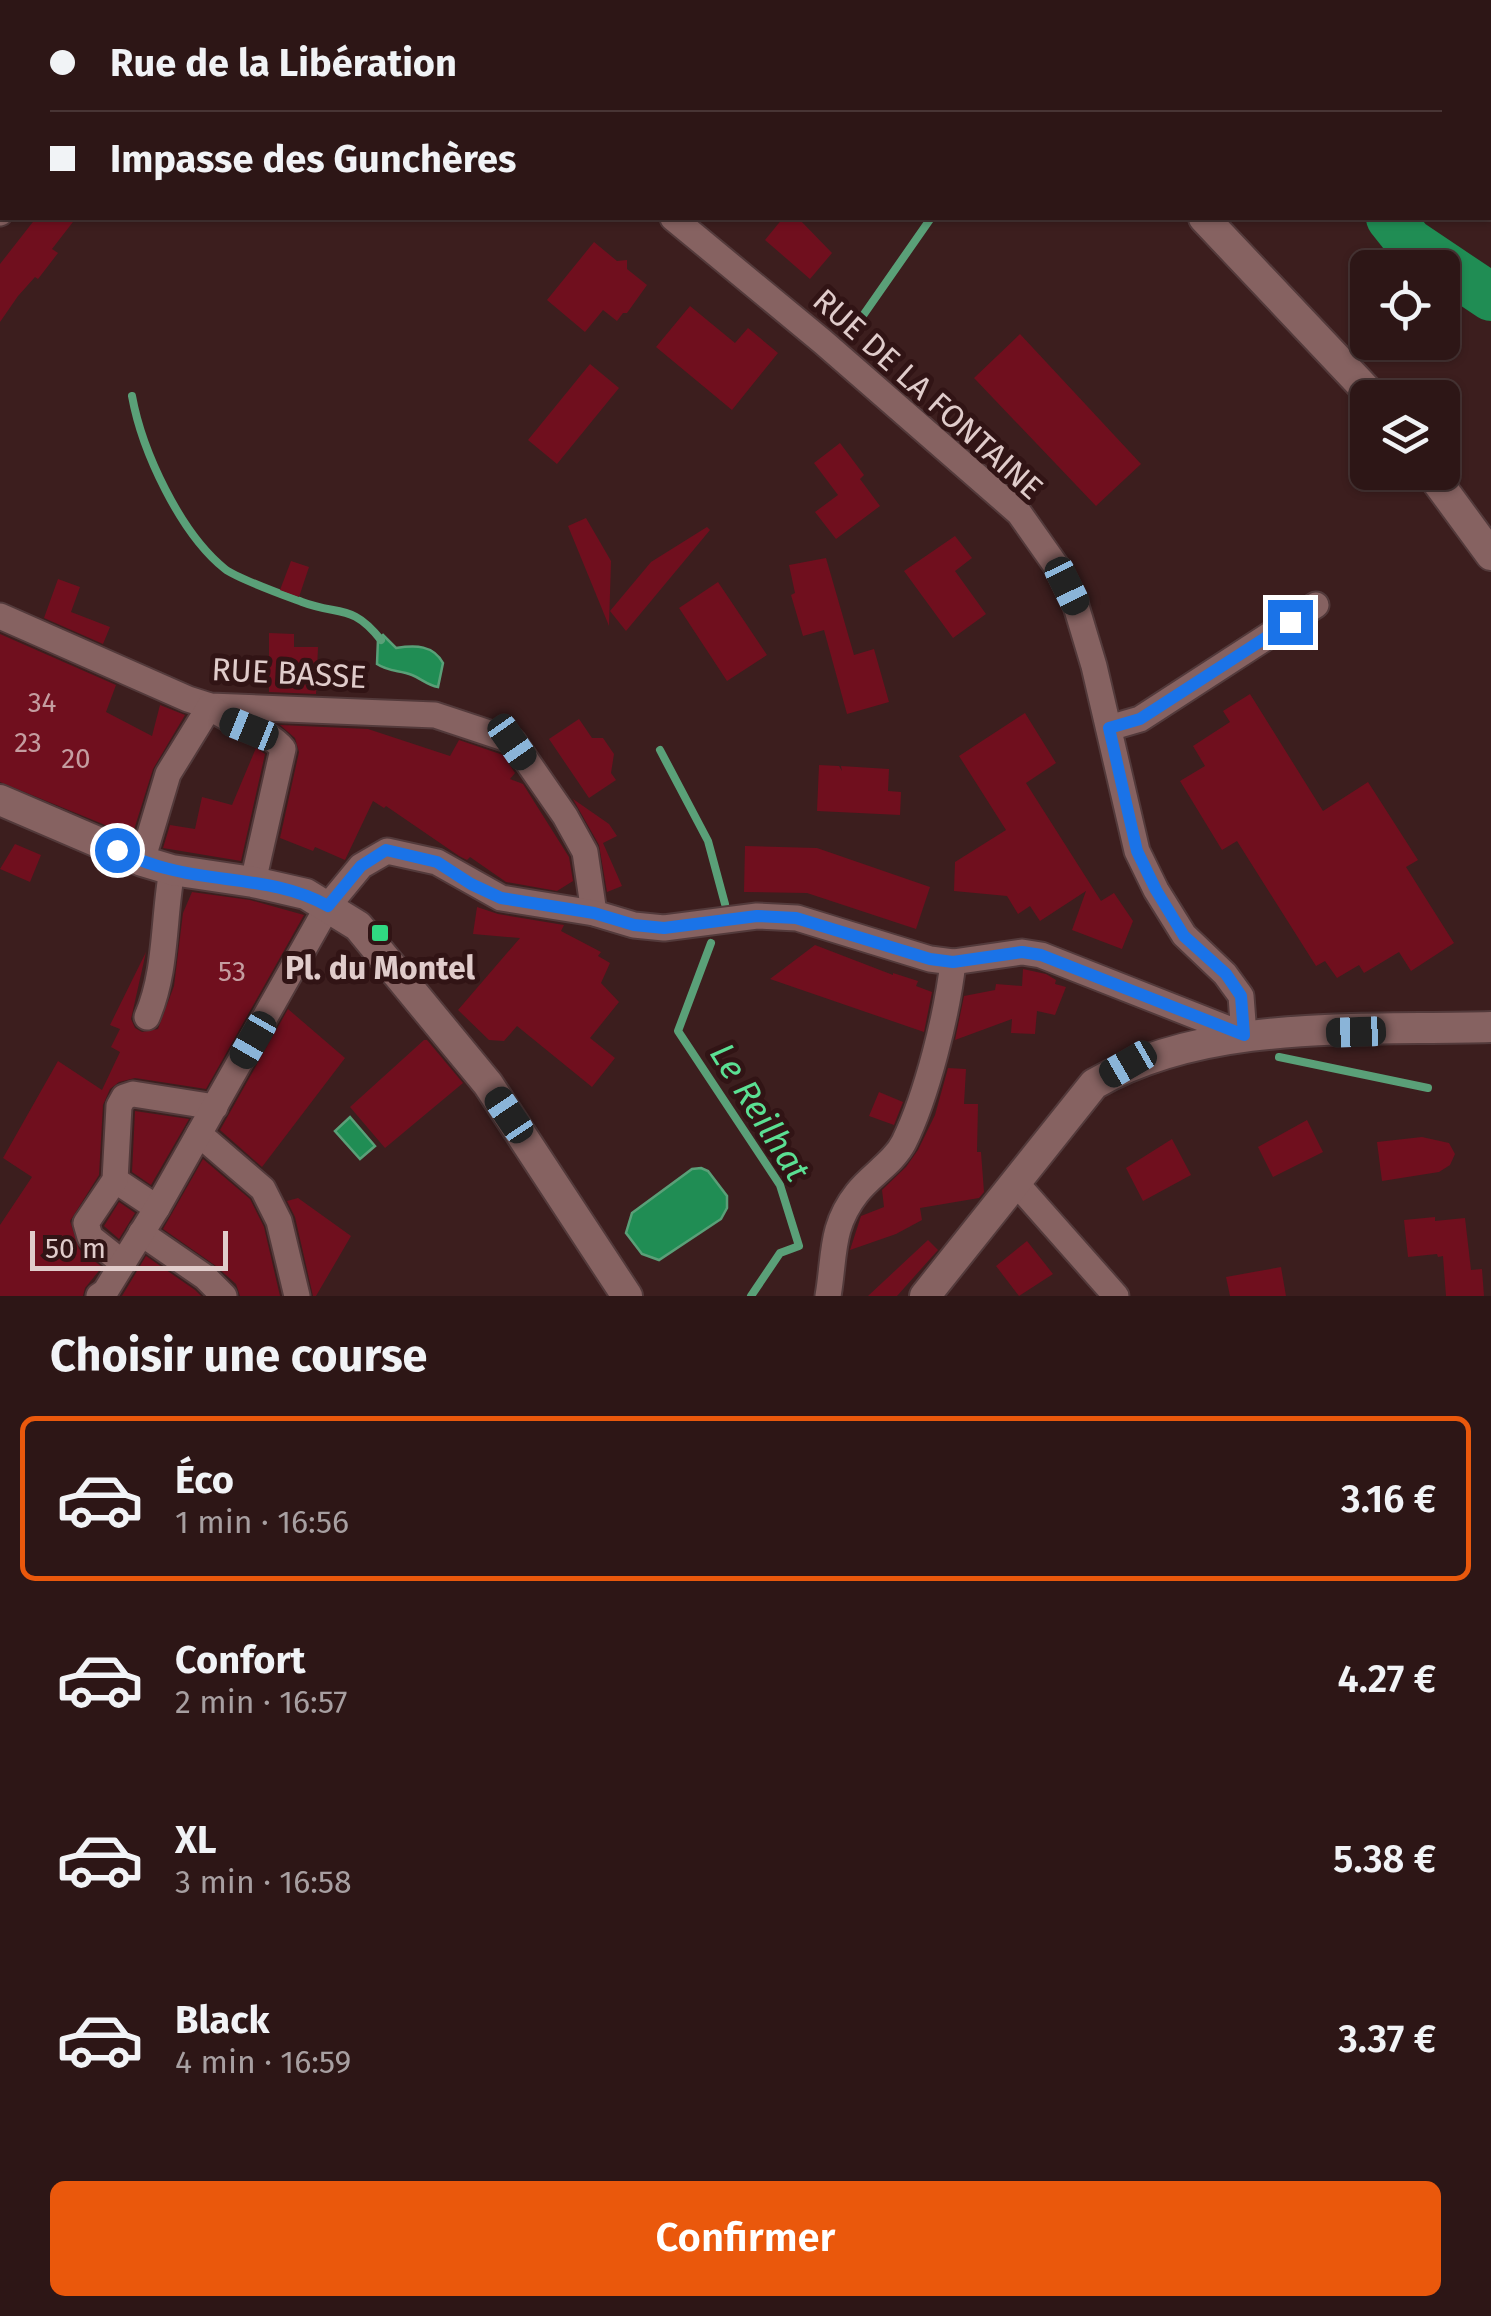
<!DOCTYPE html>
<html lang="fr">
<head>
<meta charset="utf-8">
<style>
  body { margin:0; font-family:"Fira Sans",sans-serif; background:#351f1f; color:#f1f3f6; height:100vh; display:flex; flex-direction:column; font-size:38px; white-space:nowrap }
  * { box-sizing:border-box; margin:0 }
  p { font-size:32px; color:#a79fa1 }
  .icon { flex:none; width:55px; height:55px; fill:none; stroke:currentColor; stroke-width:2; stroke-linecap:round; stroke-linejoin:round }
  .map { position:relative; height:1296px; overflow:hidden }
  .drawer { display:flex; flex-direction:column; background:#2d1616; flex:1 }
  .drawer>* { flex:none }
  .top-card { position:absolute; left:0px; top:0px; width:1492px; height:220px; box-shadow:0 2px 8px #0004,0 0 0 2px #483535; display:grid; align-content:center; height:220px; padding:0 50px; background:#2d1616 }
  .fabs { position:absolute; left:1350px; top:250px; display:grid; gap:20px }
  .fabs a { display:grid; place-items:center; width:110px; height:110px; border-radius:15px; background:#2d1616; box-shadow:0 2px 8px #0004,0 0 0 2px #483535; font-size:50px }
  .scale { position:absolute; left:30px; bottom:25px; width:198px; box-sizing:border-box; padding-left:10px; border:5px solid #e0cccb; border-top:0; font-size:28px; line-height:35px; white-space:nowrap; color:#e0cccb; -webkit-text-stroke:8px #311415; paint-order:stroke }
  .end { position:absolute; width:45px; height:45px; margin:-22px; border:12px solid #1a73e8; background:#fff; box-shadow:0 0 0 5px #fff }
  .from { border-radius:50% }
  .car { position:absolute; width:30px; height:60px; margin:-30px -15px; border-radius:12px; box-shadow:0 0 8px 2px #0007; background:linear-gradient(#222 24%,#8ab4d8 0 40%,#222 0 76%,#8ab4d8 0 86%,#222 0) }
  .top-card b { display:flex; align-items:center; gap:35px; height:95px; font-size:38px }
  .top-card b+b { border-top:2px solid #483535 }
  .top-card i { width:25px; height:25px; background:#f1f3f6 }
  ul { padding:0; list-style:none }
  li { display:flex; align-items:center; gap:30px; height:165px; margin:0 20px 15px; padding:0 30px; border:5px solid transparent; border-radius:15px }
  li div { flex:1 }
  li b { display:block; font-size:38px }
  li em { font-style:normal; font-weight:600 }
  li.active { border-color:#ea580c }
  li>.icon { width:90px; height:90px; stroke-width:1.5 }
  h2 { padding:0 50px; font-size:45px; line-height:120px }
  .primary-button { display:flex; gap:20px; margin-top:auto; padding:20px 50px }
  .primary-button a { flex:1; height:115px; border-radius:15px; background:#ea580c; color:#fff; font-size:40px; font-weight:600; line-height:115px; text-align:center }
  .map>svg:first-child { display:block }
  .water { fill:#208d54; stroke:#5aa078; stroke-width:2.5 }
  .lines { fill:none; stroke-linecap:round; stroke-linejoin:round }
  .stream { stroke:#5aa078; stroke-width:8 }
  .river { stroke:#208d54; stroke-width:48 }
  .building { fill:#700f1e }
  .minor-casing { stroke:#533a3b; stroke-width:29 }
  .tertiary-casing { stroke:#533a3b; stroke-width:34 }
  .secondary-casing { stroke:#533a3b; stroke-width:34 }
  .minor { stroke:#866261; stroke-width:25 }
  .tertiary { stroke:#866261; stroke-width:30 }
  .secondary { stroke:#866261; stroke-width:30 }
  .route { stroke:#1a73e8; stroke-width:12 }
  .poi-dot { fill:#30d882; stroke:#311415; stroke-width:4 }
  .labels { text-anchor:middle; stroke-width:10; stroke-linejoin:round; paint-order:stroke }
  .number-label { font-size:28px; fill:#c49da0 }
  .street-label { font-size:32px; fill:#e0cccb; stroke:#311415 }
  .poi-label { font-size:32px; font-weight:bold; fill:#e0cccb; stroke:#311415 }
  .water-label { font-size:35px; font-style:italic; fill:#5bdf93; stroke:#311415 }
</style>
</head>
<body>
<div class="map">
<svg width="1491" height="1296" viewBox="0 0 1491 1296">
  <rect width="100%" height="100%" fill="#3c1e1e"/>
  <g class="water">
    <path d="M383,635l13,13c20,-3 37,-3 47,15l-5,24c-11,-2 -16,-8 -26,-12 -13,-5 -23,-3 -35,-11l1,-25z"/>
    <path d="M350,1117l25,29 -15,13 -25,-28z"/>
    <path d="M701,1168l7,3 19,25v12l-6,11 -62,41 -17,-6 -16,-21 6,-20 60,-44z"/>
  </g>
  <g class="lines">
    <g class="stream">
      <path d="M855,327l76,-109"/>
      <path d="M132,396c10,55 48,137 93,173 11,9 61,27 77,33 37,14 50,1 79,38"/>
      <path d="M660,750l48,91 17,63"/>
      <path d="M711,943l-33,88 102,154 19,61 -19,7 -29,43"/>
      <path d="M1279,1057l149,31"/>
    </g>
    <g class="river">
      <path d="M1356,2l2,-2"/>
      <path d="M1390,218l19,24 82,55"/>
    </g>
  </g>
  <g class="building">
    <path d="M36,218h40l-24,31 6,4 -20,26 -3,-2 -17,19 -18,26v-58z"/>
    <path d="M783,218h15l34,35 -22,26 -45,-39z"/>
    <path d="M594,242l23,19 10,-1v9l20,16 -20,28h-4l-6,8 -14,-11 -18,22 -38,-32z"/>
    <path d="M690,306l45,37 13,-15 30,25 -46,57 -76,-63z"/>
    <path d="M1020,334l121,130 -45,42 -122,-128z"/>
    <path d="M590,364l29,24 -62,76 -29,-24z"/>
    <path d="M840,443l24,32 -4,4 20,27 -44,33 -21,-27 23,-17 -24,-32z"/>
    <path d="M586,518l25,43 -2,65 -41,-100z"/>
    <path d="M707,527l3,3 -84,101 -16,-20 41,-49z"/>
    <path d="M955,536l17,22 -17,13 31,43 -33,24 -49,-67z"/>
    <path d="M826,558l28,97 20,-6 15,53 -42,12 -23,-84 -21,6 -12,-41 4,-2 -6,-28z"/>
    <path d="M291,561l18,6 -10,30 -19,-7z"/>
    <path d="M58,579l22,8 -9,25 39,15 -7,17 -59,-26z"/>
    <path d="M718,582l49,73 -40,26 -48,-73z"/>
    <path d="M269,633l25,1v13h24l-2,47 -47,-2z"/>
    <path d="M0,634l116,51 -10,27 46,24 8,-31 25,10 -32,54 -21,67 -132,-54z"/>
    <path d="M1250,694l73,117 45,-29 50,78 -12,7 48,76 -43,28 -12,-19 -35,21 -5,-8 -22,13 -12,-17 -9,5 -79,-125 -15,9 -42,-69 25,-15 -12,-20 37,-24 -7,-11z"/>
    <path d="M1025,713l31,50 -30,20 75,118 13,-8 19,28 -11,28 -50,-19 14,-39 -46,30 -10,-15 -12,8 -11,-18 -53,-5 1,-29 51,-32 -47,-74z"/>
    <path d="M579,719l13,19h11l11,16 -3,19 5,7 -27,18 -40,-59z"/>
    <path d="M280,725l88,4 82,27 9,-16 44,15 12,18 -5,6 13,5 46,73 4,24 -16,10 -51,-9 -36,-25 -3,3 -8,-4 -73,-50 -2,2 -11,-7 -28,59 -30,-13 -2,4 -33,-13 19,-86 -4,-14z"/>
    <path d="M256,748l9,6 -24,107 -78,-13 7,-23 25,4 7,-32 30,8z"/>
    <path d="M819,765l20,1 3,5 -1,-5 48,3 -1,22 13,1 -1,23 -83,-4z"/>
    <path d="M573,799l36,25 8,12 -14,7 19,43 -15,6 -8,-47z"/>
    <path d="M15,844l26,11 -11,27 -30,-13z"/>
    <path d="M745,846l72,2 113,39 -14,42 -109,-36 -63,-1z"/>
    <path d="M192,892l58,8 54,15 -98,174 -71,-11 -16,4 -9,7 -7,16 -4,70 -29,46 9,28 23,18 -17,21 -2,8h-83v-71l32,-48 -29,-19 55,-97 44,29 18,-38 -9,-5 9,-18 -10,-4 36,-73 -15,67 4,9 7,4 16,-3 16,-43 9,-73z"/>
    <path d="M477,907l21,7 66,11 -3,6 40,21 -3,4 12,7 -9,20 18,19 -29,36 25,20 -23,29 -75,-61 -13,15 -15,-1 -31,-30 62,-72 -47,-4z"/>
    <path d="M815,945l78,30v-2l25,8 -2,5 16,6 -8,40 -154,-53z"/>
    <path d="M1023,969l23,5 10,6 -1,4 11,3 -11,28 -18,-4 -2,23 -24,-1 1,-14 -57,21 9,-44 31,-6 1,-6 26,2z"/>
    <path d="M288,1009l57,49 -83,109 -42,-37z"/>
    <path d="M424,1040h3l36,43 -78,65 -35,-41z"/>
    <path d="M948,1068l18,1 -2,35h14l-1,48h4l3,40 -5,6 -59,10 2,12 -26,14 -46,16 11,-34 23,-9 -2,-17 24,-23 12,-17 17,-35z"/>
    <path d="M879,1092l24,10 -9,23 -25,-9z"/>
    <path d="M135,1111l54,8 -38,66 -19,-13z"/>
    <path d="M1307,1120l16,32 -50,25 -15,-30z"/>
    <path d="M1422,1137l27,6 6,11 -5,11 -11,7 -57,9 -5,-39z"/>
    <path d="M1172,1139l19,36 -48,26 -17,-33z"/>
    <path d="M203,1159l47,40 14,28 16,69h-40l-4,-12 -20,-18 -53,-37z"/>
    <path d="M298,1198l53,38 -35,60h-3l-18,-79 -8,-16z"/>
    <path d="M119,1202l16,11 -16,26 -15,-13z"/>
    <path d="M1435,1217v4l30,-3 6,52 11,-1 2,27h-38l-3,-40 -5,1 -1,-3 -29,3 -4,-37z"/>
    <path d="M928,1240l10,10 -41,46h-29z"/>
    <path d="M1027,1241l26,33 -34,22 -23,-30z"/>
    <path d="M146,1256l49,34 6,6h-79z"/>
    <path d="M1281,1267l5,29h-56l-4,-19z"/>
  </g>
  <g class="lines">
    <g class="minor-casing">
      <g id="minor">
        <path d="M414,0l3,2"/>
        <path d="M211,2l2,-2"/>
        <path d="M0,52l2,2"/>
        <path d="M0,213l2,-3"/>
        <path d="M0,616l188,83 22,7 225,9 78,26 52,75 20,36 9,61"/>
        <path d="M1109,728l31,-9 176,-114"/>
        <path d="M142,861l26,-87 42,-68c21,20 56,21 73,43l-30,133"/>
        <path d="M147,1017c20,-46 16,-98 25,-147"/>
        <path d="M199,1134l64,55 16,32 18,75"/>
        <path d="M115,1180l42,28"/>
        <path d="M1016,1183l100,113"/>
        <path d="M141,1233l64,44 19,19"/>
        <path d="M123,1263l-33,-26 -4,-14 29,-43 4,-74 5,-9 9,-3 82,13"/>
        <path d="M99,1296l6,-4 52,-84 171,-302 33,-40 26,-15 50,11 64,36 93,15 40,12 30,3 93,-12 40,2 133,41 23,3 69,-10 19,3 203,80 -3,-39 -16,-22 -41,-39 -28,-45 -19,-39 -43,-185 -18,-60 -19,-39 -38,-54 -196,-171 -150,-124"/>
        <path d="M828,1296c7,-40 2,-69 29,-103 14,-18 37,-31 47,-51 23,-47 43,-127 49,-180"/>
      </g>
    </g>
    <g class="tertiary-casing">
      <g id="tertiary">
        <path d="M0,800l142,61 30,9 81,12 53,12 52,32 130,158 139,212"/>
        <path d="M925,1296l169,-212c115,-66 268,-53 397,-57"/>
      </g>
    </g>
    <g class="secondary-casing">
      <g id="secondary">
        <path d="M1000,0l2,2"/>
        <path d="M1204,218l170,180"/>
        <path d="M1430,472l61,83"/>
      </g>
    </g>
    <use href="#minor" class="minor"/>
    <use href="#tertiary" class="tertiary"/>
    <use href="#secondary" class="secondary"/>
  </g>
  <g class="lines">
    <path class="route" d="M117,850c17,8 34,15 52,19 53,14 110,9 159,37l33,-40 25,-16 51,12 34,22 30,14 93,15 40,12 30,3 93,-12 39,2 134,41 23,3 69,-10 19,3 203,80 -3,-39 -15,-22 -42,-38 -28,-46 -19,-39 -28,-123 31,-9 150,-97"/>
  </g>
  <rect class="poi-dot" x="370" y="923" width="20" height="20" rx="5"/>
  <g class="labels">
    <g class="number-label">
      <text x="42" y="712">34</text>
      <text x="28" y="752">23</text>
      <text x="76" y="768">20</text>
      <text x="232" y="981">53</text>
    </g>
    <g class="street-label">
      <text transform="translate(928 394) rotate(42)" y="11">RUE DE LA FONTAINE</text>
      <text transform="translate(289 673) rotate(3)" y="11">RUE BASSE</text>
    </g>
    <g class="poi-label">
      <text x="380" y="979">Pl. du Montel</text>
    </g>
    <g class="water-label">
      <text transform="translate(760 1112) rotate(58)" y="12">Le Reilhat</text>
    </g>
  </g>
</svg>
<div class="fabs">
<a><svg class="icon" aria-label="locate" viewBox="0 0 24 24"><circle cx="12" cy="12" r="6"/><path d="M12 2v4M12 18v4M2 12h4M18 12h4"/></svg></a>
<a><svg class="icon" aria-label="layers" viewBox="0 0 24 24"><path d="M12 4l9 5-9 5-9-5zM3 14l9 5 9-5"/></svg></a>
</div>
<div class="scale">50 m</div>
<i class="end from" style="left:117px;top:850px"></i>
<i class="end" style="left:1290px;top:622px"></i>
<i class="car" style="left:1067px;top:586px;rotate:154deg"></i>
<i class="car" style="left:249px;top:729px;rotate:292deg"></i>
<i class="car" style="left:512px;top:742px;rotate:145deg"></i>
<i class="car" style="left:1356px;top:1032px;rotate:268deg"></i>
<i class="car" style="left:253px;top:1040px;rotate:210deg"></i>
<i class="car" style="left:1128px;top:1064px;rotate:240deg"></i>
<i class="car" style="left:509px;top:1115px;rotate:326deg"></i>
<div class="top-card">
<b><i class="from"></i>Rue de la Libération</b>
<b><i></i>Impasse des Gunchères</b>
</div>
</div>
<section class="drawer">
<h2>Choisir une course</h2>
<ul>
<li class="active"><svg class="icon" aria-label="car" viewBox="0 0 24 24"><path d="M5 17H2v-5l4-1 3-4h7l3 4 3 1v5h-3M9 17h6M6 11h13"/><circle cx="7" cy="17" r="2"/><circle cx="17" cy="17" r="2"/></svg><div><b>Éco</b><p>1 min · 16:56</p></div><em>3.16 €</em></li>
<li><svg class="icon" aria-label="car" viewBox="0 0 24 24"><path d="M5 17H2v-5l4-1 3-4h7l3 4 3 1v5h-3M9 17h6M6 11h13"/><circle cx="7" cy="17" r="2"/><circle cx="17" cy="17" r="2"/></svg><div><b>Confort</b><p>2 min · 16:57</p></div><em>4.27 €</em></li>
<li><svg class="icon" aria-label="car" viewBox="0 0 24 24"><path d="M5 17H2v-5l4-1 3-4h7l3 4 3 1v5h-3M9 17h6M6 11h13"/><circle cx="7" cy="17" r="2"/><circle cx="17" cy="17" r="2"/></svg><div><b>XL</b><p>3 min · 16:58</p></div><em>5.38 €</em></li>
<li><svg class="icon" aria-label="car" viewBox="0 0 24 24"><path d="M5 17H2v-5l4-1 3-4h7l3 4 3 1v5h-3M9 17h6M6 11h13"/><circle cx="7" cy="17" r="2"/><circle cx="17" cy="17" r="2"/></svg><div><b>Black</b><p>4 min · 16:59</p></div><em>3.37 €</em></li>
</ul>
<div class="primary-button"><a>Confirmer</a></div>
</section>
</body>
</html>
